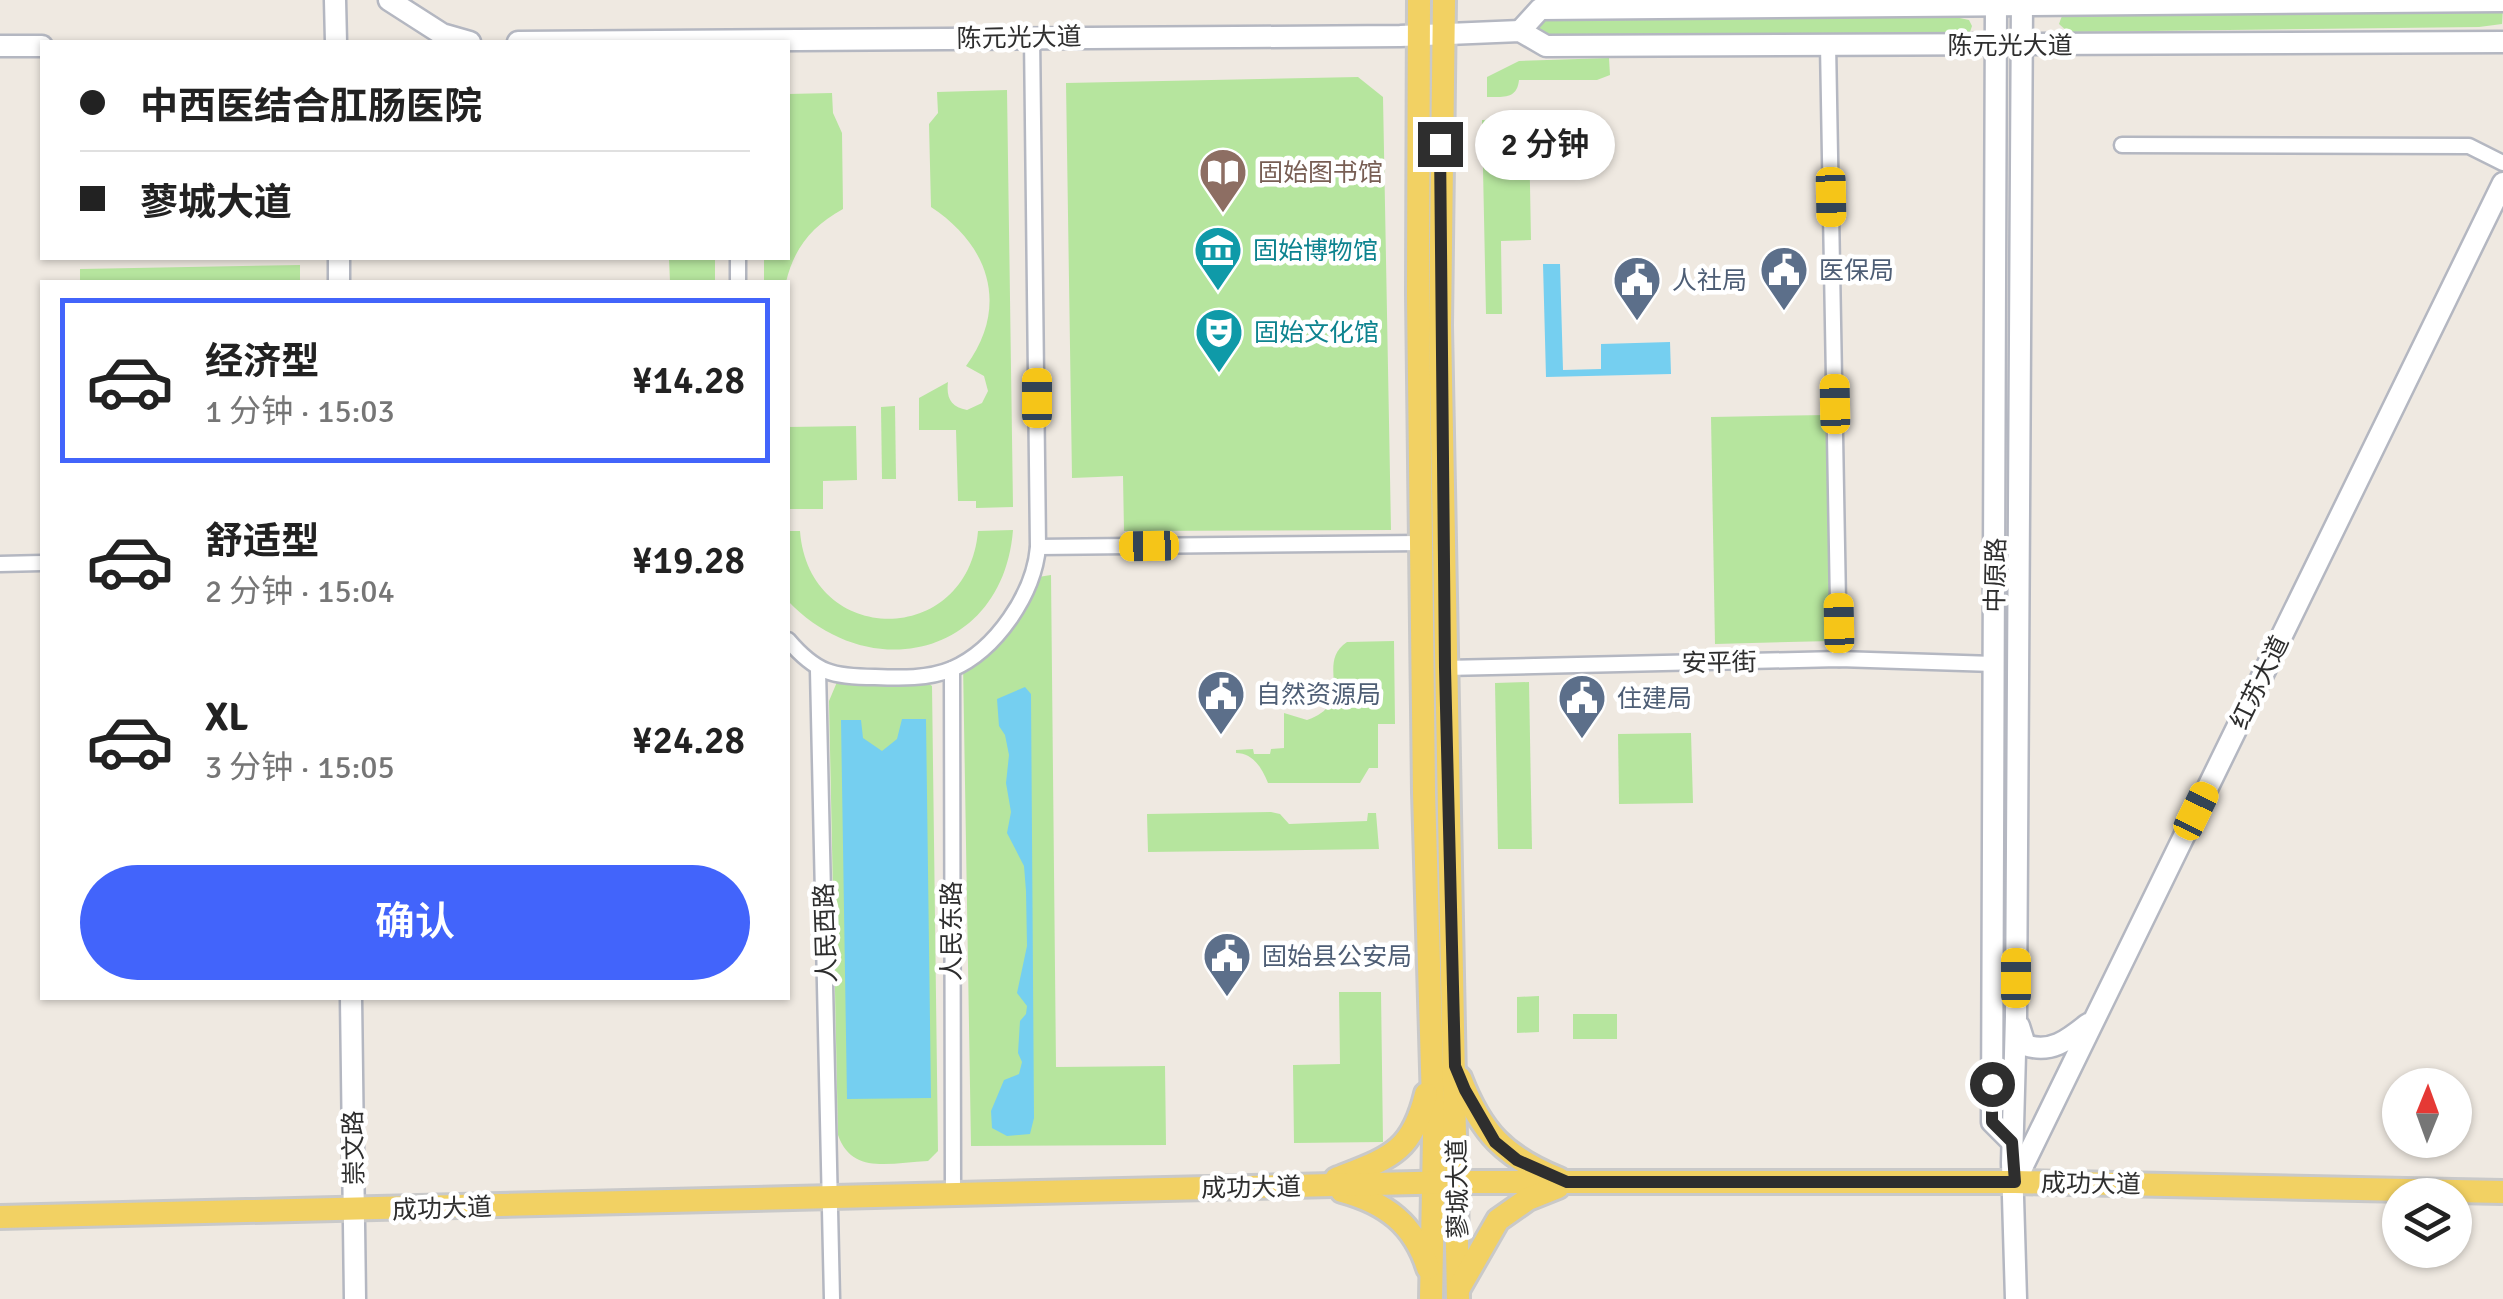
<!DOCTYPE html>
<html lang="zh">
<head>
<meta charset="utf-8">
<style>
  body { margin:0; font-family:Signika,"Noto Sans SC",sans-serif; background:#f2f2f2; color:#222; height:100vh; display:flex; flex-direction:column; font-size:38px; white-space:nowrap }
  * { box-sizing:border-box; margin:0 }
  p { font-size:32px; color:#767676 }
  .icon { flex:none; width:55px; height:55px; fill:none; stroke:currentColor; stroke-width:2; stroke-linecap:round; stroke-linejoin:round }
  .map { position:relative; flex:1; overflow:hidden }
  .drawer { position:absolute; left:40px; top:280px; width:750px; height:720px; display:flex; flex-direction:column; background:#fff; border-radius:0px; box-shadow:0 2px 8px #0004 }
  .drawer>* { flex:none }
  .guide { position:absolute; left:40px; top:40px; width:750px; height:220px; border-radius:0px; box-shadow:0 2px 8px #0004; display:grid; align-content:center; height:220px; padding:0 40px; background:#fff }
  .needle { width:65px; rotate:1deg }
  .buttons { position:absolute; left:2382px; top:1068px; display:grid; gap:20px }
  .buttons a { display:grid; place-items:center; width:90px; height:90px; border-radius:50%; background:#fff; box-shadow:0 2px 8px #0004; font-size:50px }
  .end { position:absolute; width:45px; height:45px; margin:-22px; border:12px solid #2e2e2e; background:#fff; box-shadow:0 0 0 5px #fff }
  .from { border-radius:50% }
  .bubble { position:absolute; height:70px; border-radius:35px; background:#fff; box-shadow:0 2px 8px #0004; font-size:32px; font-weight:600; line-height:70px; text-align:center }
  .car { position:absolute; width:30px; height:60px; margin:-30px -15px; border-radius:12px; box-shadow:0 0 8px 2px #0007; background:linear-gradient(#f5c518 24%,#345 0 40%,#f5c518 0 76%,#345 0 86%,#f5c518 0) }
  .guide b { display:flex; align-items:center; gap:35px; height:95px; font-size:38px }
  .guide b+b { border-top:2px solid #e0e0e0 }
  .guide i { width:25px; height:25px; background:#222 }
  ul { padding:18px 0 0; list-style:none }
  li { display:flex; align-items:center; gap:30px; height:165px; margin:0 20px 15px; padding:0 20px; border:5px solid transparent; border-radius:0px }
  li div { flex:1 }
  li b { display:block; font-size:38px }
  li em { font-style:normal; font-weight:600 }
  li.active { border-color:#4264fb }
  li>.icon { width:90px; height:90px; stroke-width:1.5 }
  .primary-button { display:flex; gap:20px; margin-top:auto; padding:20px 40px }
  .primary-button a { flex:1; height:115px; border-radius:60px; background:#4264fb; color:#fff; font-size:40px; font-weight:600; line-height:115px; text-align:center }
  .map>svg:first-child { display:block }
  .green { fill:#b6e59e }
  .water { fill:#75cff0 }
  .lines { fill:none; stroke-linecap:round; stroke-linejoin:round }
  .street-casing { stroke:#b4b7c1; stroke-width:19 }
  .secondary-casing { stroke:#b4b7c1; stroke-width:25 }
  .primary-casing { stroke:#c9c9c9; stroke-width:28 }
  .street { stroke:#fff; stroke-width:14 }
  .secondary { stroke:#fff; stroke-width:20 }
  .primary { stroke:#f2d163; stroke-width:22 }
  .route { stroke:#2e2e2e; stroke-width:12 }
  .labels { text-anchor:middle; stroke-width:9; stroke-linejoin:round; paint-order:stroke }
  .street-label { font-size:25px; fill:#2e2e2e; stroke:#fff }
  .education-label { font-size:25px; fill:#785e54; stroke:#fff; text-anchor:start }
  .culture-label { font-size:25px; fill:#0d838f; stroke:#fff; text-anchor:start }
  .service-label { font-size:25px; fill:#4e5e75; stroke:#fff; text-anchor:start }
</style>
</head>
<body>
<div class="map">
<svg width="2503" height="1299" viewBox="0 0 2503 1299">
  <rect width="100%" height="100%" fill="#efe9e1"/>
  <g class="green">
    <path d="M2503,7l-1,17 -23,3 -411,5 -9,-8 4,-11z"/>
    <path d="M1955,17l14,3 3,6 -3,9 -420,4 -11,-9v-5l9,-7z"/>
    <path d="M1609,58l1,17 -13,5h-78c-2,19 -15,17 -32,17v-20l32,-16z"/>
    <path d="M1358,77l25,20 8,433 -267,1 -1,-55 -51,2 -6,-395z"/>
    <path d="M1007,90l6,417 -37,1v-7h-18l-2,-71h-37v-32l29,-16c-2,16 3,25 19,28l15,-7 6,-12 -4,-15 -18,-10c44,-60 23,-121 -35,-159l-2,-83 9,-11 -1,-21z"/>
    <path d="M832,93l1,20 9,20 1,76c-31,17 -49,39 -57,73h-22v-24h24v-164z"/>
    <path d="M1519,119l6,3 4,10 2,108 -30,1 1,73h-16l-4,-194z"/>
    <path d="M669,258h46v24h-45z"/>
    <path d="M300,265v17h-220v-13z"/>
    <path d="M895,406l1,73h-14l-1,-72z"/>
    <path d="M1826,415l5,226 -116,3 -4,-227z"/>
    <path d="M856,426l1,54 -34,1v28h-35v-82z"/>
    <path d="M1013,530c-10,126 -143,157 -225,71v-70h12c9,117 168,117 178,0z"/>
    <path d="M1051,575l5,492 109,-1 1,79 -195,1 -8,-484 8,-3 61,-81z"/>
    <path d="M1394,641l1,83h-17v44h-9l-9,15h-92c-6,-15 -15,-30 -32,-30v-3l17,-1 1,5h16l1,-5 13,-1v-35l23,7c51,-18 7,-56 40,-78z"/>
    <path d="M837,682h89l6,4 6,465 -10,10c-35,1 -76,15 -90,-26l-9,-434z"/>
    <path d="M1529,682l3,167h-34l-3,-166z"/>
    <path d="M1691,733l2,70 -74,1 -1,-70z"/>
    <path d="M1271,812l9,2 9,10 78,-3 1,-8h8l3,36 -231,3 -1,-38z"/>
    <path d="M1339,992h42l2,150 -89,1 -1,-78 47,-1z"/>
    <path d="M1539,996v36l-22,1v-36z"/>
    <rect x="1573" y="1014" width="44" height="25"/>
  </g>
  <g class="water">
    <path d="M1543,264h17l3,106 38,-1v-25l69,-2 1,32 -125,3z"/>
    <path d="M1025,687l6,7 3,424 -4,16 -23,2 -15,-8 -1,-17 13,-31 15,-6 3,-12 -4,-9 2,-32 6,-7 1,-8 -10,-13 10,-47 -1,-55 -2,-25 -17,-33 4,-21 -5,-29 3,-28 -4,-20 -6,-9 -2,-27z"/>
    <path d="M902,719h24l5,379 -84,1 -6,-379h20l2,18 19,13 15,-12z"/>
  </g>
  <g class="lines">
    <g class="street-casing">
      <g id="street">
        <path d="M1828,44l11,615"/>
        <path d="M2122,145l347,1 34,17"/>
        <path d="M738,258v24"/>
        <path d="M1038,547l383,-4"/>
        <path d="M0,564l42,-1"/>
        <path d="M788,640c28,33 45,37 87,37 25,1 53,2 77,-8 44,-19 82,-75 86,-122l-6,-511"/>
        <path d="M1445,668l394,-9 155,5"/>
        <path d="M952,669l1,524"/>
        <path d="M818,670l14,629"/>
      </g>
    </g>
    <g class="secondary-casing">
      <g id="secondary">
        <path d="M335,0l1,42"/>
        <path d="M389,0l53,34 28,8"/>
        <path d="M1996,0l-4,1122 20,20"/>
        <path d="M1520,31l20,-22 963,-8"/>
        <path d="M518,42l882,-6 120,-5 26,15 957,-4"/>
        <path d="M0,46h42"/>
        <path d="M339,258v24"/>
        <path d="M351,998l4,301"/>
        <path d="M2019,1026l6,19c26,9 43,-5 63,-21"/>
        <path d="M2016,1180l487,-997"/>
        <path d="M2016,1299l-4,-136 4,-146 6,-1017"/>
      </g>
    </g>
    <g class="primary-casing">
      <g id="primary">
        <path d="M1419,0l-1,294 6,498 10,345 -3,162"/>
        <path d="M1444,0l-4,325 18,974"/>
        <path d="M1460,1078c21,55 45,79 99,101"/>
        <path d="M1336,1179c53,-21 76,-26 90,-85"/>
        <path d="M1342,1191c44,12 72,33 86,77"/>
        <path d="M0,1217l1457,-35h558l488,10"/>
        <path d="M1459,1288l39,-68 30,-21 30,-12"/>
      </g>
    </g>
    <use href="#street" class="street"/>
    <use href="#secondary" class="secondary"/>
    <use href="#primary" class="primary"/>
  </g>
  <g class="lines">
    <path class="route" d="M1440,144l5,524 10,398 10,24 30,52 22,18 50,22h448l-3,-40 -20,-20v-38"/>
  </g>
  <defs>
    <g id="library-pin" transform="scale(2.5)"><path d="M0 17L-7.5 6A9.5 9.5 0 1 1 7.5 6Z" fill="#8d6e63" stroke="#fff"/><path d="M-6-4Q-3-5.5-.7-3.5V5Q-3 3-6 4ZM6-4Q3-5.5 .7-3.5V5Q3 3 6 4Z" fill="#fff"/></g>
    <g id="museum-pin" transform="scale(2.5)"><path d="M0 17L-7.5 6A9.5 9.5 0 1 1 7.5 6Z" fill="#0f9aa8" stroke="#fff"/><path d="M0-6L6-3V-2H-6V-3ZM-5-1h2V3h-2ZM-1-1h2V3h-2ZM3-1h2V3H3ZM-6 4H6V6H-6Z" fill="#fff"/></g>
    <g id="civic-pin" transform="scale(2.5)"><path d="M0 17L-7.5 6A9.5 9.5 0 1 1 7.5 6Z" fill="#5c6f8a" stroke="#fff"/><path d="M-.6-6.5H3V-4.5H.6V-3L4-1V1h2V6H-6V1h2V-1L-.6-3ZM-1.2 2.5V6h2.4V2.5Z" fill="#fff"/></g>
    <g id="theatre-pin" transform="scale(2.5)"><path d="M0 17L-7.5 6A9.5 9.5 0 1 1 7.5 6Z" fill="#0f9aa8" stroke="#fff"/><path d="M-5-5.5Q0-4 5-5.5V0Q5 5 0 6Q-5 5-5 0ZM-3.3-2.5H-1v1.5H-3.3ZM1-2.5H3.3v1.5H1ZM-2.8 1Q0 5.5 2.8 1Z" fill="#fff"/></g>
  </defs>
  <g fill-rule="evenodd">
    <use href="#library-pin" x="1223" y="172"/>
    <use href="#museum-pin" x="1218" y="250"/>
    <use href="#civic-pin" x="1784" y="270"/>
    <use href="#civic-pin" x="1637" y="280"/>
    <use href="#theatre-pin" x="1219" y="332"/>
    <use href="#civic-pin" x="1221" y="694"/>
    <use href="#civic-pin" x="1582" y="698"/>
    <use href="#civic-pin" x="1227" y="956"/>
  </g>
  <g class="labels">
    <g class="street-label">
      <text transform="translate(1019 37) rotate(-1)" y="9">陈元光大道</text>
      <text x="2010" y="54">陈元光大道</text>
      <text transform="translate(1995 575) rotate(-89)" y="9">中原路</text>
      <text transform="translate(1719 662) rotate(-1)" y="9">安平街</text>
      <text transform="translate(2259 682) rotate(-64)" y="9">红苏大道</text>
      <text transform="translate(951 931) rotate(-90)" y="9">人民东路</text>
      <text transform="translate(825 933) rotate(-92)" y="9">人民西路</text>
      <text transform="translate(353 1148) rotate(-91)" y="9">崇文路</text>
      <text transform="translate(2091 1183) rotate(1)" y="9">成功大道</text>
      <text transform="translate(1251 1187) rotate(-1)" y="9">成功大道</text>
      <text transform="translate(1457 1189) rotate(-91)" y="9">蓼城大道</text>
      <text transform="translate(442 1208) rotate(-2)" y="9">成功大道</text>
    </g>
    <g class="education-label">
      <text x="1258" y="181">固始图书馆</text>
    </g>
    <g class="culture-label">
      <text x="1253" y="259">固始博物馆</text>
      <text x="1254" y="341">固始文化馆</text>
    </g>
    <g class="service-label">
      <text x="1819" y="279">医保局</text>
      <text x="1672" y="289">人社局</text>
      <text x="1256" y="703">自然资源局</text>
      <text x="1617" y="707">住建局</text>
      <text x="1262" y="965">固始县公安局</text>
    </g>
  </g>
</svg>
<div class="buttons">
<a><svg class="needle" viewBox="-14 -14 28 28"><path d="M0-13l5 13h-10z" fill="#e53935"/><path d="M0 13l5-13h-10z" fill="#767676"/></svg></a>
<a><svg class="icon" aria-label="layers" viewBox="0 0 24 24"><path d="M12 4l9 5-9 5-9-5zM3 14l9 5 9-5"/></svg></a>
</div>
<i class="end from" style="left:1992px;top:1084px"></i>
<i class="end" style="left:1440px;top:144px"></i>
<div class="bubble" style="left:1475px;top:110px;width:140px">2 分钟</div>
<i class="car" style="left:1831px;top:197px;rotate:179deg"></i>
<i class="car" style="left:1037px;top:398px;rotate:0deg"></i>
<i class="car" style="left:1835px;top:404px;rotate:359deg"></i>
<i class="car" style="left:1149px;top:546px;rotate:269deg"></i>
<i class="car" style="left:1839px;top:623px;rotate:359deg"></i>
<i class="car" style="left:2196px;top:811px;rotate:26deg"></i>
<i class="car" style="left:2016px;top:978px;rotate:0deg"></i>
<div class="guide">
<b><i class="from"></i>中西医结合肛肠医院</b>
<b><i></i>蓼城大道</b>
</div>
<section class="drawer">
<ul>
<li class="active"><svg class="icon" aria-label="car" viewBox="0 0 24 24"><path d="M5 17H2v-5l4-1 3-4h7l3 4 3 1v5h-3M9 17h6M6 11h13"/><circle cx="7" cy="17" r="2"/><circle cx="17" cy="17" r="2"/></svg><div><b>经济型</b><p>1 分钟 · 15:03</p></div><em>¥14.28</em></li>
<li><svg class="icon" aria-label="car" viewBox="0 0 24 24"><path d="M5 17H2v-5l4-1 3-4h7l3 4 3 1v5h-3M9 17h6M6 11h13"/><circle cx="7" cy="17" r="2"/><circle cx="17" cy="17" r="2"/></svg><div><b>舒适型</b><p>2 分钟 · 15:04</p></div><em>¥19.28</em></li>
<li><svg class="icon" aria-label="car" viewBox="0 0 24 24"><path d="M5 17H2v-5l4-1 3-4h7l3 4 3 1v5h-3M9 17h6M6 11h13"/><circle cx="7" cy="17" r="2"/><circle cx="17" cy="17" r="2"/></svg><div><b>XL</b><p>3 分钟 · 15:05</p></div><em>¥24.28</em></li>
</ul>
<div class="primary-button"><a>确认</a></div>
</section>
</div>
</body>
</html>
